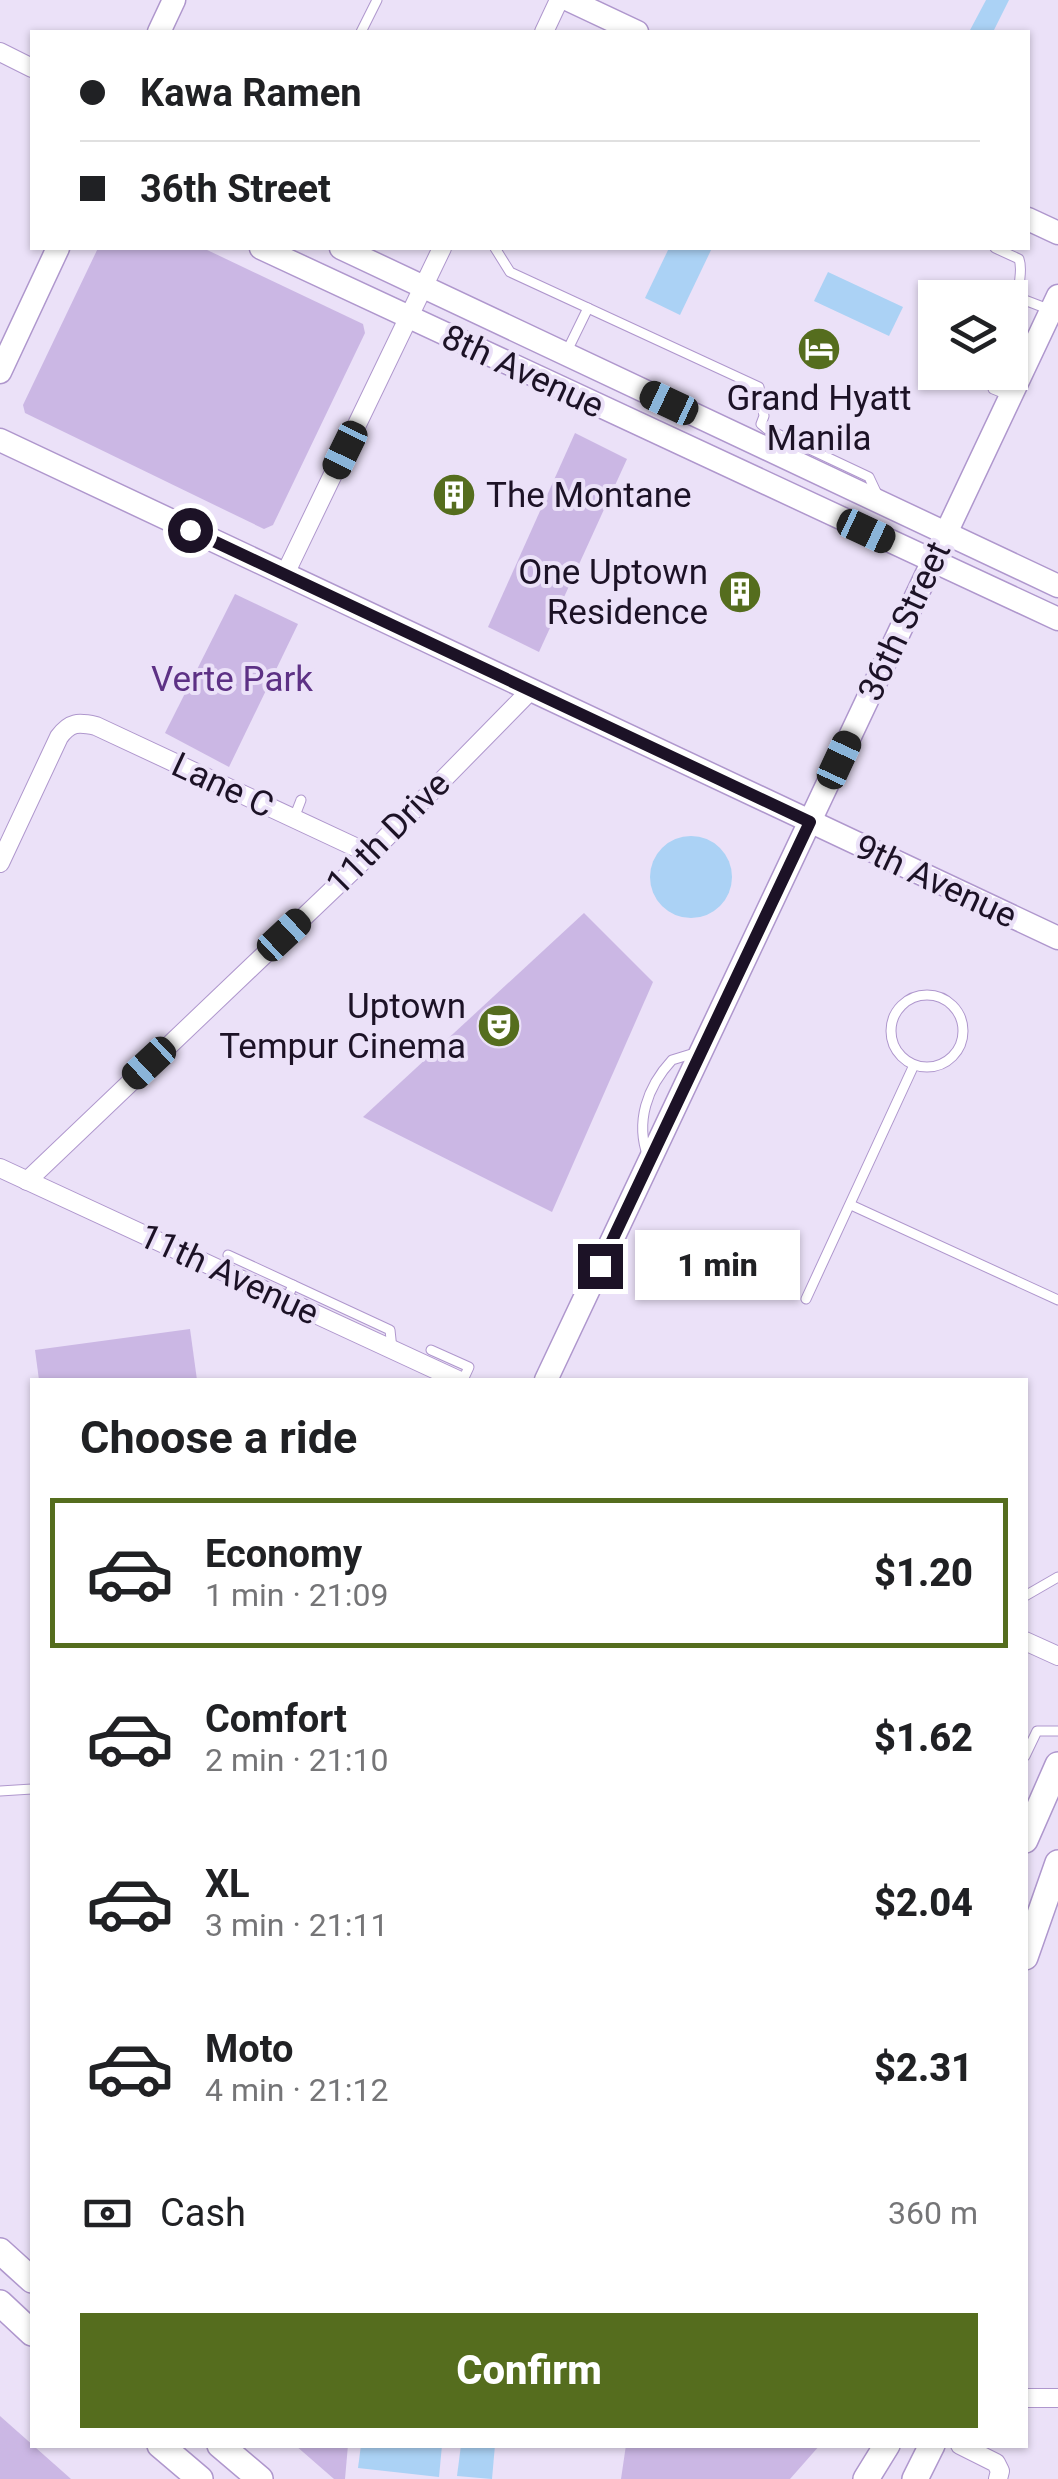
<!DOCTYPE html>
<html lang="en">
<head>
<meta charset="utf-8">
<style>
  body { margin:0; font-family:Roboto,sans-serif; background:#f6f6f6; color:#202124; height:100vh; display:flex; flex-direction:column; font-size:38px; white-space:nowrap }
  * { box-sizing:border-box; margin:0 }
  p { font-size:32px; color:#757577 }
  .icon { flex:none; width:55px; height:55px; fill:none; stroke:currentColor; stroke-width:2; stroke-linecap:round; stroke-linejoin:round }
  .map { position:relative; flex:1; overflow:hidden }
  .sheet { position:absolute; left:30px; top:1378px; width:998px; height:1070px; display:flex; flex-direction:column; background:#fff; border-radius:0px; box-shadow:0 2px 8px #0004 }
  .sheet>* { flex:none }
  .banner { position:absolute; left:30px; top:30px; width:1000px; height:220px; border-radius:0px; box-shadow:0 2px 8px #0004; display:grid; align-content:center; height:220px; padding:0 50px; background:#fff }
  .fabs { position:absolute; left:918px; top:280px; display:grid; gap:20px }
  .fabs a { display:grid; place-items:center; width:110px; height:110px; border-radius:0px; background:#fff; box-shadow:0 2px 8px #0004; font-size:50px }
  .end { position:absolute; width:45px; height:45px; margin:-22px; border:12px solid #1c1226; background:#fff; box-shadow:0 0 0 5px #fff }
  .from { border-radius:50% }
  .bubble { position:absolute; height:70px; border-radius:0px; background:#fff; box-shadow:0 2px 8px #0004; font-size:32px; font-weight:800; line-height:70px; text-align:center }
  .car { position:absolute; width:30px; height:60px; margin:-30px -15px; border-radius:12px; box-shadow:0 0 8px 2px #0007; background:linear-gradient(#222 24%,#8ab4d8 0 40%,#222 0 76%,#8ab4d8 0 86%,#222 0) }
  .banner b { display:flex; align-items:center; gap:35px; height:95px; font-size:38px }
  .banner b+b { border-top:2px solid #e0e0e0 }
  .banner i { width:25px; height:25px; background:#202124 }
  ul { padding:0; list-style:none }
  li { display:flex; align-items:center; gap:30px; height:150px; margin:0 20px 15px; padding:0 30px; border:5px solid transparent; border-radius:0px }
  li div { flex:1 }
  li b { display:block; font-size:38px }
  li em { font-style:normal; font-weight:800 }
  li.selected { border-color:#556d1e }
  li>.icon { width:90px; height:90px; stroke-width:1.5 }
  h2 { padding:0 50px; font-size:45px; line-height:120px }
  .pay { display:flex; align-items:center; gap:25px; height:110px; padding:0 50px; font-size:38px }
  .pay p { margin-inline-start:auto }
  .primary-button { display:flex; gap:20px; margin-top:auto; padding:20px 50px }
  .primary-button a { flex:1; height:115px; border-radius:0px; background:#556d1e; color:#fff; font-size:40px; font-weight:800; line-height:115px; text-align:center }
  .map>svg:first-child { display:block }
  .green { fill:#cbb7e4 }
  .water { fill:#abd2f5 }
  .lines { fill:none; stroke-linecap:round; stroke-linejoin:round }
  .service-casing { stroke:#af97cd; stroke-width:11 }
  .minor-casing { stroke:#af97cd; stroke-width:20 }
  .tertiary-casing { stroke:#af97cd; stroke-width:25 }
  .secondary-casing { stroke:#af97cd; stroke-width:28 }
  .service { stroke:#fff; stroke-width:9 }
  .minor { stroke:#fff; stroke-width:18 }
  .tertiary { stroke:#fff; stroke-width:22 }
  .secondary { stroke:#fff; stroke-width:25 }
  .route { stroke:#1c1226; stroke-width:12 }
  .labels { text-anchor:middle; stroke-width:8; stroke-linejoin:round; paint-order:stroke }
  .street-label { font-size:35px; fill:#1c1226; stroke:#ebe1f8 }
  .poi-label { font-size:35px; fill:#1c1226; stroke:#ebe1f8; text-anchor:end }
  .park-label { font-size:35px; fill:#5d3185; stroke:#ebe1f8 }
</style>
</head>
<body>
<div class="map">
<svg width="1058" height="2479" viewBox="0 0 1058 2479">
  <rect width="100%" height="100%" fill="#ebe1f8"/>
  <g class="green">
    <path d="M98,248h105l160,76 2,9 -92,192 -9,4 -239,-116 -2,-8z"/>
    <path d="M575,433l52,26 -88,193 -51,-25z"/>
    <path d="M235,594l63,30 -69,143 -64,-34z"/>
    <path d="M584,913l69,69 -101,230 -189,-95z"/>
    <path d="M190,1329l7,51h-158l-4,-30z"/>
    <path d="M0,2416l71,63h-71z"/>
    <path d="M295,2445h53l-3,34h-11z"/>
    <path d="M626,2445h194l-30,34h-169z"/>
  </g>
  <g class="water">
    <path d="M986,0h23l-16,32h-24z"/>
    <path d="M669,248h43l-32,67 -35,-17z"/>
    <path d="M828,272l75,35 -14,29 -75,-35z"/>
    <circle cx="691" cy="877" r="41"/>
    <path d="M361,2445h81l-3,32 -81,-9z"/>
    <path d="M461,2445h34l-3,34 -35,-3z"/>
  </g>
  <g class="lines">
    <g class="service-casing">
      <g id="service">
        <path d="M361,32l16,-32"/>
        <path d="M495,248l15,24 249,115 5,29 -3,8 6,5 102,48 8,17"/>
        <path d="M995,248l24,11c5,14 -4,27 3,40l26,10"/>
        <path d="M1010,317l6,23 16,8"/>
        <path d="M567,351l21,-43"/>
        <path d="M989,372l4,17 15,6"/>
        <path d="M294,818l7,-18"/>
        <circle cx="927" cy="1031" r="36"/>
        <path d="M648,1157c-13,-35 -1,-70 24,-97l26,-8"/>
        <path d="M851,1205l207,95"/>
        <path d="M228,1255l65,30 -7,16"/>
        <path d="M293,1285l97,45 2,19"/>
        <path d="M806,1299l108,-234"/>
        <path d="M431,1350l38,17 -6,13"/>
        <path d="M1025,1596l33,-19"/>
        <path d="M1025,1756l12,-25h21"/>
        <path d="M0,1791l32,-2"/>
      </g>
    </g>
    <g class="minor-casing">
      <g id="minor">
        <path d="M544,32l15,-32"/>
        <path d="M0,52l32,16"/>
        <path d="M285,574l157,-326"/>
        <path d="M0,863l59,-126c11,-15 19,-15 37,-11l274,128"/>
        <path d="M0,1168l458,212"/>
        <path d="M27,1181l343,-327 160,-163"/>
        <path d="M1025,1641l33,15"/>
        <path d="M1025,2398h33"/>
        <path d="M960,2445l36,18 4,8 -2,8"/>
      </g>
    </g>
    <g class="tertiary-casing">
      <g id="tertiary">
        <path d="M569,0l68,32"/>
        <path d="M159,32l15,-32"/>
        <path d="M1028,219l30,14"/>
        <path d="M261,248l797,371"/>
        <path d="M341,248l717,338"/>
        <path d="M0,372l58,-124"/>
        <path d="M0,440l1058,498"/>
        <path d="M546,1380l512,-1084"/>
      </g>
    </g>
    <g class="secondary-casing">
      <g id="secondary">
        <path d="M1025,1840l33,-75"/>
        <path d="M1025,1957l33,-94"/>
        <path d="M0,2251l32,29"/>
        <path d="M0,2303l32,30"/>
        <path d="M160,2445l40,34"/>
        <path d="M220,2445l40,34"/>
        <path d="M866,2479l21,-34"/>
        <path d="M915,2479l17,-34"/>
      </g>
    </g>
    <use href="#service" class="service"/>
    <use href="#minor" class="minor"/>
    <use href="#tertiary" class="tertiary"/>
    <use href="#secondary" class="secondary"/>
  </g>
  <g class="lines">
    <path class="route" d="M190,530l620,292 -210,444"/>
  </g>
  <defs>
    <g id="hotel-disc" transform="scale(2.25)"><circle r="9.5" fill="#556d1e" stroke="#ebe1f8"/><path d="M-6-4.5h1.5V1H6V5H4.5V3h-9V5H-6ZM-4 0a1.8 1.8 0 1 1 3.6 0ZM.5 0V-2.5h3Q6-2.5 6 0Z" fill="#fff"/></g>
    <g id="building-disc" transform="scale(2.25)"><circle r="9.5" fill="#556d1e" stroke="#ebe1f8"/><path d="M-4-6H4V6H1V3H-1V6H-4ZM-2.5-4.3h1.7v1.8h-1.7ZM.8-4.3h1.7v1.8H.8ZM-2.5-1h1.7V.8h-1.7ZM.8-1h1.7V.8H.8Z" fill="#fff"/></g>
    <g id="theatre-disc" transform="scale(2.25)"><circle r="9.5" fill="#556d1e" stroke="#ebe1f8"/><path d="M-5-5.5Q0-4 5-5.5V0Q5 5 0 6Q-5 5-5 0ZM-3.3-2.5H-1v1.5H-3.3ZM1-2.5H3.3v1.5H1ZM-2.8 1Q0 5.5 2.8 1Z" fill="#fff"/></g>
  </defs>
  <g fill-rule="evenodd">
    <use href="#hotel-disc" x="819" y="349"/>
    <use href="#building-disc" x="454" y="495"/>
    <use href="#building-disc" x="740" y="592"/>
    <use href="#theatre-disc" x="499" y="1026"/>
  </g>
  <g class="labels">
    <g class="street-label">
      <text transform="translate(523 371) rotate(25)" y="12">8th Avenue</text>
      <text transform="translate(904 621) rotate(-65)" y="12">36th Street</text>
      <text transform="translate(223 785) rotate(25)" y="12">Lane C</text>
      <text transform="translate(388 833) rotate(-45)" y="12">11th Drive</text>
      <text transform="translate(936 881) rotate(25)" y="12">9th Avenue</text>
      <text transform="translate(229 1274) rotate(25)" y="12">11th Avenue</text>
    </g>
    <g class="poi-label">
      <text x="819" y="410" text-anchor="middle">Grand Hyatt<tspan x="819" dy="40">Manila</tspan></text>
      <text x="486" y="507" text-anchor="start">The Montane</text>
      <text x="708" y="584">One Uptown<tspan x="708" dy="40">Residence</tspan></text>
      <text x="466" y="1018">Uptown<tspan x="466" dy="40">Tempur Cinema</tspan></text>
    </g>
    <g class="park-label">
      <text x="232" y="691">Verte Park</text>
    </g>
  </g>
</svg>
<div class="fabs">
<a><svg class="icon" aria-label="layers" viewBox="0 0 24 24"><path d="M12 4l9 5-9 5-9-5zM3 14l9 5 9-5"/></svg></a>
</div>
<i class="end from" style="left:190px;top:530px"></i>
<i class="end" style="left:600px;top:1266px"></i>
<div class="bubble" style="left:635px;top:1230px;width:165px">1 min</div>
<i class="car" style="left:669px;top:403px;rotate:295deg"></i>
<i class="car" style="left:345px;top:450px;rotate:206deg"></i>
<i class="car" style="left:866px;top:531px;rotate:115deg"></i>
<i class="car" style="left:839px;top:760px;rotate:25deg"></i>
<i class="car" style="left:284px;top:935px;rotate:47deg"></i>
<i class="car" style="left:149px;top:1063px;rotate:227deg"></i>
<div class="banner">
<b><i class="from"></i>Kawa Ramen</b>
<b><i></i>36th Street</b>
</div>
<section class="sheet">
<h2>Choose a ride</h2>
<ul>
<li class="selected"><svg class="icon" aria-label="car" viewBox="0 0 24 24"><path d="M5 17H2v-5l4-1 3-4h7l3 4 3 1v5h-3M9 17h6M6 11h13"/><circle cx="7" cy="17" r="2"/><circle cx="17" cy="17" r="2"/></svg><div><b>Economy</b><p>1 min · 21:09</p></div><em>$1.20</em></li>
<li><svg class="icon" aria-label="car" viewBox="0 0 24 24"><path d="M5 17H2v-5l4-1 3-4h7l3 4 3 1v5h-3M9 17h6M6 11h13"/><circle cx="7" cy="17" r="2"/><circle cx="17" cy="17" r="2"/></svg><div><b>Comfort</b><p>2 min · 21:10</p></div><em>$1.62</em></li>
<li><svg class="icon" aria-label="car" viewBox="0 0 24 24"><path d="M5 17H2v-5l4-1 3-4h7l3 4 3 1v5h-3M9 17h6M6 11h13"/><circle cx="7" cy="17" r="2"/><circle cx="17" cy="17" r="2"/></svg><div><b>XL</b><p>3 min · 21:11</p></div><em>$2.04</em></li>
<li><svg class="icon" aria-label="car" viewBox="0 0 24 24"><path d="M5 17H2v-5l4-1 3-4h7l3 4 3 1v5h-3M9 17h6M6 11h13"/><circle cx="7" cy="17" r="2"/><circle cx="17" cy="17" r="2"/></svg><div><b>Moto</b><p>4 min · 21:12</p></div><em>$2.31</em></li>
</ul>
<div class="pay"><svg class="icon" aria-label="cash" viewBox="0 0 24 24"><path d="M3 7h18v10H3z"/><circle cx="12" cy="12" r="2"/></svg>Cash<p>360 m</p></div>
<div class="primary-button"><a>Confirm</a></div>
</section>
</div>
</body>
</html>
